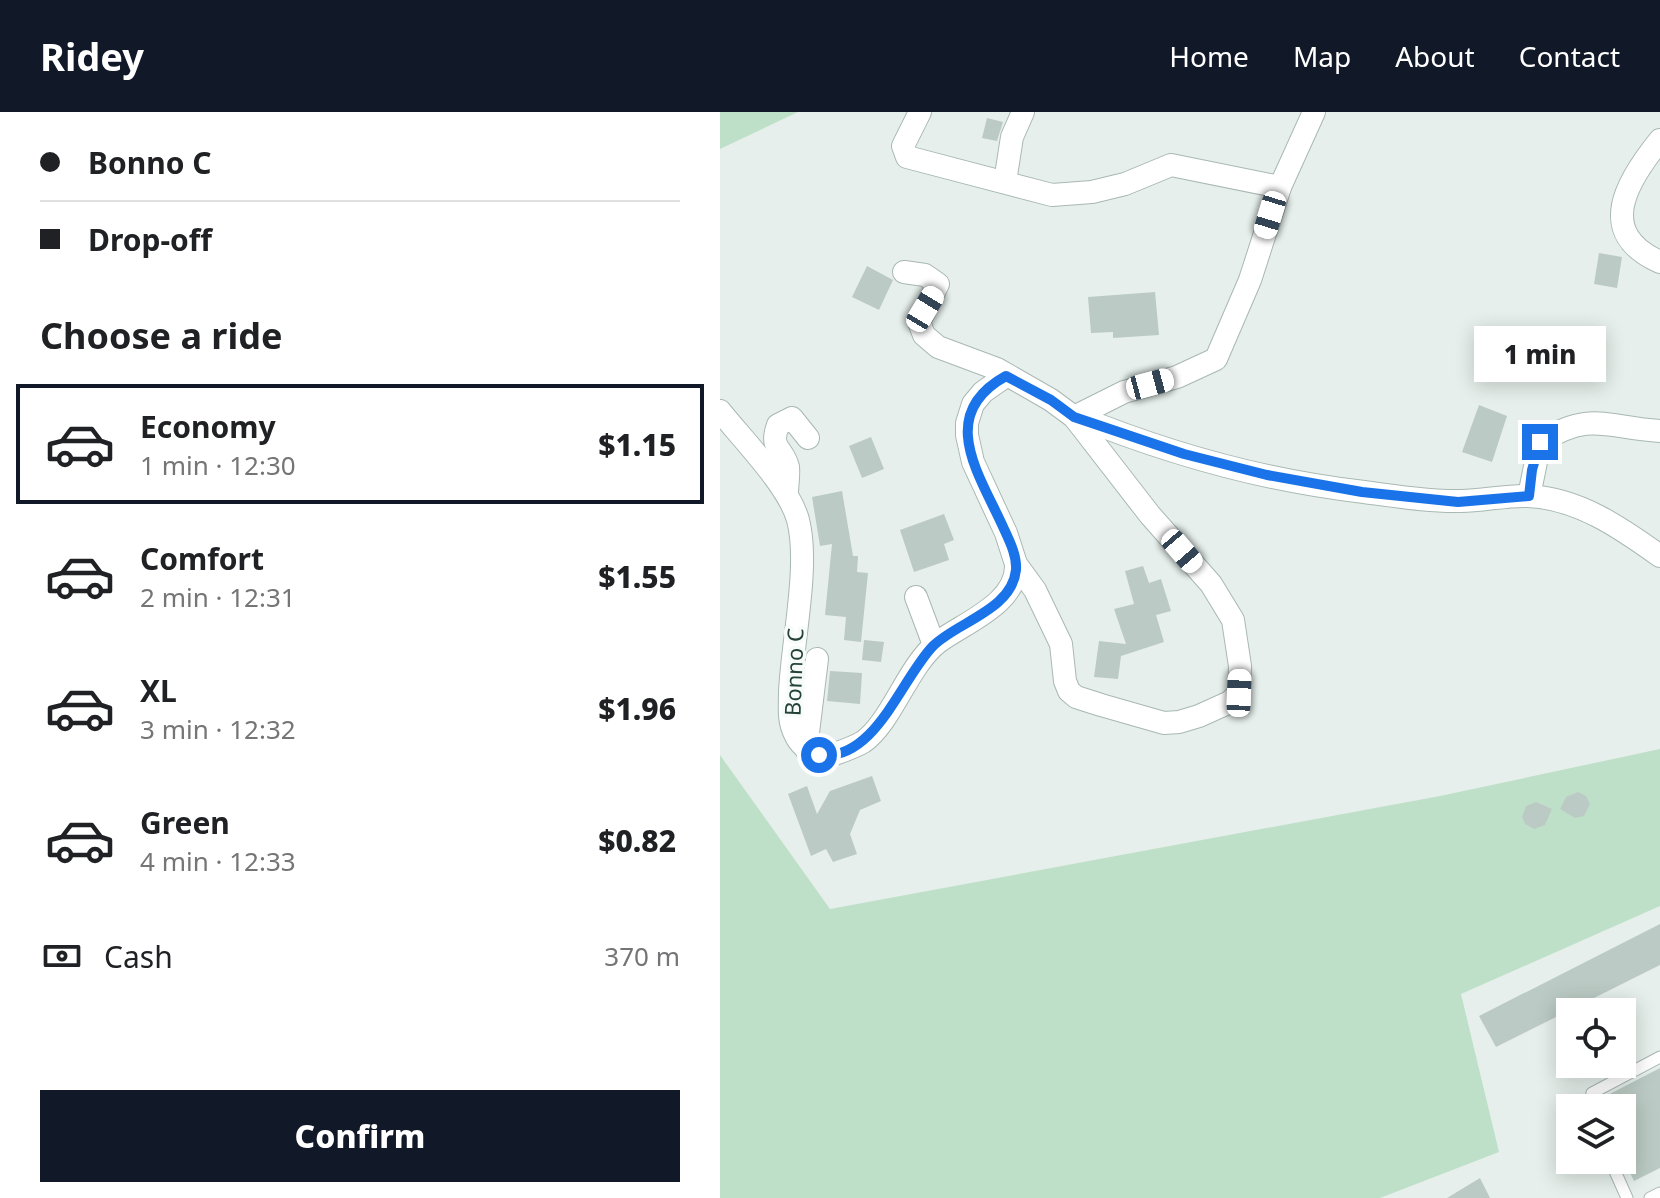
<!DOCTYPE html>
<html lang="en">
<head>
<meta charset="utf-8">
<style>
  body { margin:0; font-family:"Noto Sans",sans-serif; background:#f2f2f2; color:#202124; height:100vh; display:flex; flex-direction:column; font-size:30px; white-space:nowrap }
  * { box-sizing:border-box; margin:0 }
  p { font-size:26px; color:#757577 }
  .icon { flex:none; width:44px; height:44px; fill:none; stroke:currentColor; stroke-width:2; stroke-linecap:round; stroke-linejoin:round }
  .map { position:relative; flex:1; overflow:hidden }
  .details { display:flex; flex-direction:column; background:#fff; width:720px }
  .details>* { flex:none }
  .guide { display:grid; align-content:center; height:176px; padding:0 40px; background:#fff }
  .tools { position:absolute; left:836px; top:886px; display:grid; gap:16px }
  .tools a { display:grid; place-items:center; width:80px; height:80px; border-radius:0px; background:#fff; box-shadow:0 4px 20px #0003; font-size:40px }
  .end { position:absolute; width:36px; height:36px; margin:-18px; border:10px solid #1a73e8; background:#fff; box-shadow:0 0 0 4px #fff }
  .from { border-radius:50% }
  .bubble { position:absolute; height:56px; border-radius:0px; background:#fff; box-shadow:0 4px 20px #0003; font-size:26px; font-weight:800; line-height:56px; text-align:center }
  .car { position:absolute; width:24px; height:48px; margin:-24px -12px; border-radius:10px; box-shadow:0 0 6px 2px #0007; background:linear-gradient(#fff 24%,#345 0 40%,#fff 0 76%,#345 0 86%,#fff 0) }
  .guide b { display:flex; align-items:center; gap:28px; height:76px; font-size:30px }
  .guide b+b { border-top:2px solid #e0e0e0 }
  .guide i { width:20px; height:20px; background:#202124 }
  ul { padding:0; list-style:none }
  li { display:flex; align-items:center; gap:24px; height:120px; margin:0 16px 12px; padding:0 24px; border:4px solid transparent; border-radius:0px }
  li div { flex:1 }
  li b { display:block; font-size:30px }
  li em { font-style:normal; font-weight:800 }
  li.selected { border-color:#111827 }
  li>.icon { width:72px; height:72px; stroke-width:1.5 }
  h2 { padding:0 40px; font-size:36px; line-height:96px }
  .pay { display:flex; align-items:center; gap:20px; height:88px; padding:0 40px; font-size:30px }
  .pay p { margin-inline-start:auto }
  .cta { display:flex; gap:16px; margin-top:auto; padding:16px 40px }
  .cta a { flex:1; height:92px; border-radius:0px; background:#111827; color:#fff; font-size:32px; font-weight:800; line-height:92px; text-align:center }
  header { display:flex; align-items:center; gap:48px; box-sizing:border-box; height:112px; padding:0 40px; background:#111827; color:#fff }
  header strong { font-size:38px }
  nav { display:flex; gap:44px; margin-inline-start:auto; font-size:28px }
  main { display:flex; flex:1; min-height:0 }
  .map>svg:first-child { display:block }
  .green { fill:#bfe0c8 }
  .building { fill:#bbcac4 }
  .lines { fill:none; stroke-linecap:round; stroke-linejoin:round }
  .service-casing { stroke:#a8b8b2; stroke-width:13 }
  .minor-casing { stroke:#a8b8b2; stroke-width:24 }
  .service { stroke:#fff; stroke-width:11 }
  .minor { stroke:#fff; stroke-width:22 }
  .route { stroke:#1a73e8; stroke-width:10 }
  .labels { text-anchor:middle; stroke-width:7; stroke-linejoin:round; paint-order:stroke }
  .street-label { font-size:22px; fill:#24423a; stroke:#f7fbf9 }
</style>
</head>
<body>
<header>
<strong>Ridey</strong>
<nav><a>Home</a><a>Map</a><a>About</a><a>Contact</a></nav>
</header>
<main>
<section class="details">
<div class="guide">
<b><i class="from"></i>Bonno C</b>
<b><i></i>Drop-off</b>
</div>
<h2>Choose a ride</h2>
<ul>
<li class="selected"><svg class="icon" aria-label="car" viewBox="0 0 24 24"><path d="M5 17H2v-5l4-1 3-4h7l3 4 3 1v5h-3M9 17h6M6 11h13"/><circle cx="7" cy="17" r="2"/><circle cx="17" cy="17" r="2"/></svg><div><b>Economy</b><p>1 min · 12:30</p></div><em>$1.15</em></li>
<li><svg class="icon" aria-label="car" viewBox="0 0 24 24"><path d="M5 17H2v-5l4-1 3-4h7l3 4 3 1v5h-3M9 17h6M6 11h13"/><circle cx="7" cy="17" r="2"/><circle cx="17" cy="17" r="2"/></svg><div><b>Comfort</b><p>2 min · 12:31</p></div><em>$1.55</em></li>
<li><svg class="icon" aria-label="car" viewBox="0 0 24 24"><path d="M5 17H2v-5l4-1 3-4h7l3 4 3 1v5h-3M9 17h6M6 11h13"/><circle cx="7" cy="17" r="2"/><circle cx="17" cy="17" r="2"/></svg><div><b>XL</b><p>3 min · 12:32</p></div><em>$1.96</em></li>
<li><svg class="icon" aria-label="car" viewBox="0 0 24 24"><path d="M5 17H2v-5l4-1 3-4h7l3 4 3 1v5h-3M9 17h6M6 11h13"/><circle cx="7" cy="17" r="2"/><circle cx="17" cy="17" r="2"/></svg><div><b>Green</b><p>4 min · 12:33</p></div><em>$0.82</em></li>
</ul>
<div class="pay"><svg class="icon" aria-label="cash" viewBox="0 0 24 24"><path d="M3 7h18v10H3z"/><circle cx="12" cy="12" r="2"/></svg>Cash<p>370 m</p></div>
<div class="cta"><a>Confirm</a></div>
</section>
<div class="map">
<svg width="940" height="1086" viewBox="0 0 940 1086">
  <rect width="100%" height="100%" fill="#e6efeb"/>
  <g class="green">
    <path d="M0,0h78l-78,37z"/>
    <path d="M940,637v157l-199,88 38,158 -119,46h-660v-443l110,154 610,-113z"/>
  </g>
  <g class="building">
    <path d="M267,6l16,4 -6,19 -15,-3z"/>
    <path d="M879,141l23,4 -5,31 -23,-4z"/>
    <path d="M147,154l26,14 -14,30 -27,-13z"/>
    <path d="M435,180l4,43 -46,3v-6l-22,1 -3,-36z"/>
    <path d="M759,293l28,11 -15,46 -30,-10z"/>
    <path d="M151,325l13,32 -22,9 -13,-32z"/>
    <path d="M122,379l11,65h5l-1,16 11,1 -7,69 -17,-2 2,-23 -21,-2 7,-71 -12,2 -8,-49z"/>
    <path d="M224,402l10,26 -10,4 5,16 -35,12 -14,-42z"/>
    <path d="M423,454l6,17 12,-4 10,32 -15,4 8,27 -43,14 -3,23 -24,-2 5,-36 27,3 -12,-35 20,-5 -9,-33z"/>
    <path d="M144,528l20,2 -3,20 -19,-2z"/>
    <path d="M110,559l32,2 -2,31 -33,-3z"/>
    <path d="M152,664l9,25 -21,9 -10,24 7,20 -24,8 -7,-13 -15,7 -23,-62 19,-8 10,28 13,-23z"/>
    <path d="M858,680l8,4 4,8 -6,12 -9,2 -15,-9 6,-12z"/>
    <path d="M816,690l16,7 -7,16 -11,4 -9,-5 -3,-7 4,-11z"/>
    <path d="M940,812v41l-164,82 -17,-31z"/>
    <path d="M940,956v100l-26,13 -12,-25v-48h-24l2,-9z"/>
    <path d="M760,1066l10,20h-43z"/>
  </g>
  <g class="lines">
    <g class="service-casing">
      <g id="service">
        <path d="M869,996l3,-15 68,-36"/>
        <path d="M890,1048l17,38"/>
        <path d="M930,1086l10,-5"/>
      </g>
    </g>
    <g class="minor-casing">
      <g id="minor">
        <path d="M200,0l-17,34 4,11 145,38 40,-3 33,-8 46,-19 109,22"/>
        <path d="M940,28c-34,42 -65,93 0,122"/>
        <path d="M285,70l7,-45 11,-25"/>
        <path d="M184,160l21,3 13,9 -19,38 5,13 14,12 59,22 54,31 23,17 76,98 61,69 22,36 7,46 -1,27 -9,9 -31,14 -20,6 -15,1 -63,-18 -25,-8 -7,-6 -4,-10 -4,-37 -26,-54 -19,-26 -10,-31 -33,-71 -6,-27v-12l6,-19 10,-12 23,-16"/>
        <path d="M0,299c23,29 69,75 78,109 12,45 -6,123 -8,172 0,14 -2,29 5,42 6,14 19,20 34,22 11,-4 24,-8 34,-14 28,-19 45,-76 74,-99 26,-20 81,-39 79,-79"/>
        <path d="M356,304c91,37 190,65 288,76 31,4 66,10 97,9 22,0 45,-6 67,-5 50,2 93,32 132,60"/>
        <path d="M354,305l50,-25 53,-15 39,-18 34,-79 30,-93 34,-75"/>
        <path d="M67,382c0,-9 2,-19 1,-27 -5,-20 -19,-17 -10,-42l14,-7 16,20"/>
        <path d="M809,384l11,-54c52,-32 66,-14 120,-11"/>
        <path d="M196,485l18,48"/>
        <path d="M86,637l11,-90"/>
      </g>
    </g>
    <use href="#service" class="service"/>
    <use href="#minor" class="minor"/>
  </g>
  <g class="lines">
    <path class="route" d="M99,643c56,7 82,-76 114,-109 24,-24 79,-36 83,-76 1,-14 -6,-28 -12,-41 -24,-54 -69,-114 2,-153l45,24 23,17 110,37 83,21 95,17 96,10 71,-6 3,-26 8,-28"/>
  </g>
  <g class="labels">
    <g class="street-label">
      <text transform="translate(74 560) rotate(-88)" y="8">Bonno C</text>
    </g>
  </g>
</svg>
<div class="tools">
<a><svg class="icon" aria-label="locate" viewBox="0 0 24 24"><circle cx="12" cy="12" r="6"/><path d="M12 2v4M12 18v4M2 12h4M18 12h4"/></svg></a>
<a><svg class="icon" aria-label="layers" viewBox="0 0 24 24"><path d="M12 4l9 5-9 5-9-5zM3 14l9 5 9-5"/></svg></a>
</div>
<i class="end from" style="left:99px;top:643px"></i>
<i class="end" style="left:820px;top:330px"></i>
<div class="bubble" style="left:754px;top:214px;width:132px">1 min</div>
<i class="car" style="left:550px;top:103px;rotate:197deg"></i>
<i class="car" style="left:205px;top:197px;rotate:31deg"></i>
<i class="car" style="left:430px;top:272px;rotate:75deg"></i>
<i class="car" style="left:462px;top:439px;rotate:139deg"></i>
<i class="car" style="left:519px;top:581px;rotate:2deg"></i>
</div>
</main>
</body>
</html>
